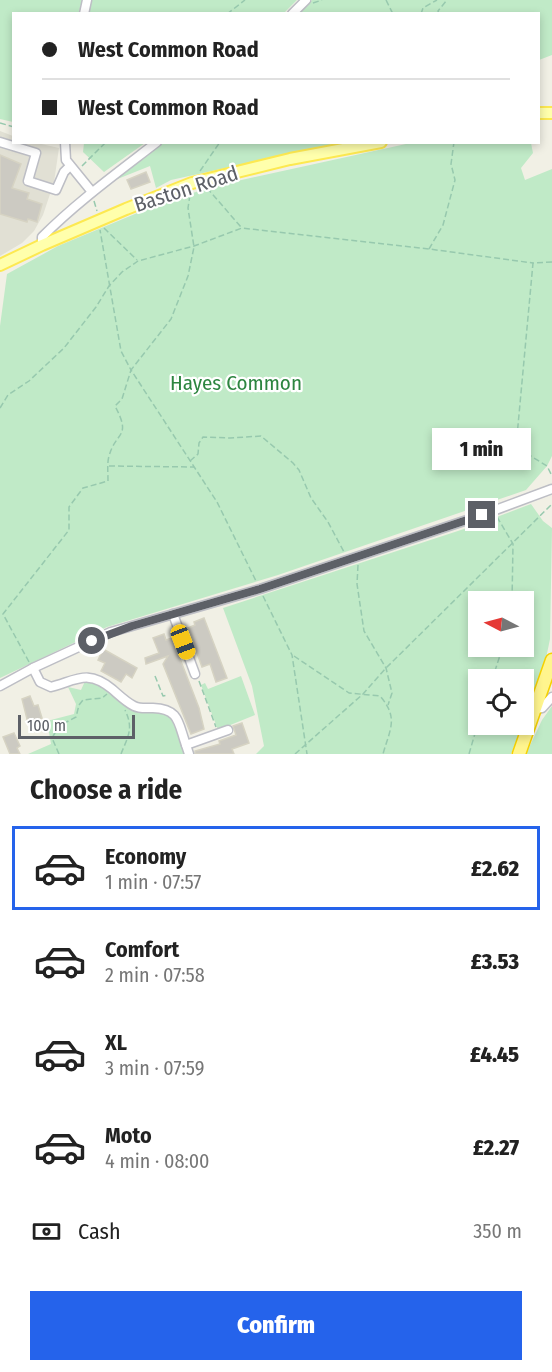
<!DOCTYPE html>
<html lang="en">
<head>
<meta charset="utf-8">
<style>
  body { margin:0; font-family:"Fira Sans Condensed",sans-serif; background:#f6f6f6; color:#222; height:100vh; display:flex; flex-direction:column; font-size:22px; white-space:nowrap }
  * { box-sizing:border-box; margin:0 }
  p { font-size:20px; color:#767676 }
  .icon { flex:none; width:33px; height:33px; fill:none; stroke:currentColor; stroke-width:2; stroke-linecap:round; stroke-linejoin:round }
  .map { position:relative; height:754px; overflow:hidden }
  .side { display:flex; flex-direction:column; background:#fff; flex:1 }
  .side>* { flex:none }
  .hud { position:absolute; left:12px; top:12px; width:528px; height:132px; border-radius:0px; box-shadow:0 3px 9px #0003; display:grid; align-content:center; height:132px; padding:0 30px; background:#fff }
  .needle { width:39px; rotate:276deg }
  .controls { position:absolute; left:468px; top:591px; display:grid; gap:12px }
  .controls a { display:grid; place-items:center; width:66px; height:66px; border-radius:0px; background:#fff; box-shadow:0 3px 9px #0003; font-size:30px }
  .scale { position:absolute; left:18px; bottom:15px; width:117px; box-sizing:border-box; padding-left:6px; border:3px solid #5d6067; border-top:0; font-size:16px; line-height:21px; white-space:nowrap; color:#5d6067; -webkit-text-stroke:4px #fff; paint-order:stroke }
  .end { position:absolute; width:27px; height:27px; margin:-14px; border:8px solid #5d6067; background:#fff; box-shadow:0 0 0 3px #fff }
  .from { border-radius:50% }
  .bubble { position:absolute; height:42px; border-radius:0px; background:#fff; box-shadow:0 3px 9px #0003; font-size:20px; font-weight:800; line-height:42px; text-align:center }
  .car { position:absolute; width:18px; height:36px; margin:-18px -9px; border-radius:8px; box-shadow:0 0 4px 2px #0007; background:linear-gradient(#f5c518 24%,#345 0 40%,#f5c518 0 76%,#345 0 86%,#f5c518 0) }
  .hud b { display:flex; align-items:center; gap:21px; height:57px; font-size:22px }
  .hud b+b { border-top:2px solid #e0e0e0 }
  .hud i { width:15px; height:15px; background:#222 }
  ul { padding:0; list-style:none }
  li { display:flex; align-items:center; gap:18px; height:84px; margin:0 12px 9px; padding:0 18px; border:3px solid transparent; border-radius:0px }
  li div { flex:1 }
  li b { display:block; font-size:22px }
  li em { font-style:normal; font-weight:800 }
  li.current { border-color:#2563eb }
  li>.icon { width:54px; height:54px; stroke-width:1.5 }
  h2 { padding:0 30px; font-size:27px; line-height:72px }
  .pay { display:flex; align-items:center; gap:15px; height:66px; padding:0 30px; font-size:22px }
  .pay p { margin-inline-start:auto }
  .button { display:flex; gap:12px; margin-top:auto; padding:12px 30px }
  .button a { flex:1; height:69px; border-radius:0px; background:#2563eb; color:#fff; font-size:24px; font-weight:800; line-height:69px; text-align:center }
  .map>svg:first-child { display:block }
  .education { fill:#e1e0d4 }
  .green { fill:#c0eac7; fill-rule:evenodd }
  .building { fill:#cccac2; stroke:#d6d3c3; stroke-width:1.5 }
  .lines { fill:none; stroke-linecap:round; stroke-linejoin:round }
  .minor-casing { stroke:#bdbec5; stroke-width:11 }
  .major-casing { stroke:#fde951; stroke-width:14 }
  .highway-casing { stroke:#f6d100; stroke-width:15 }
  .path { stroke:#97c9ae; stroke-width:1.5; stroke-dasharray:6 3; stroke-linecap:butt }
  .minor { stroke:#fff; stroke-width:8 }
  .major { stroke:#ffffac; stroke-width:10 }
  .highway { stroke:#fff58e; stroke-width:12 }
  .route { stroke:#5d6067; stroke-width:8 }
  .labels { text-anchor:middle; stroke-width:4.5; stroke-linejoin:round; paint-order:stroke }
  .street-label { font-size:21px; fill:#5d6067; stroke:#fff }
  .park-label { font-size:21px; fill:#2d8540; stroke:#fff }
</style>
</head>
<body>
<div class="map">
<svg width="552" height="754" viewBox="0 0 552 754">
  <rect width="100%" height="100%" fill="#f1f0e5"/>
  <path class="education" d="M0,131l13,5 1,6 23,1 22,5 -5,34 -11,33 -9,16 -12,12 -22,13z"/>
  <g class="green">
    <path d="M0,0h82l-3,13 -65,1 -1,108 -13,-3z"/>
    <path d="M91,0h206l-13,13 -196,1z"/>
    <path d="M312,0h240v55l-13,5 -1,-46 -239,-1z"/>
    <path d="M415,142l116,1 2,10 -12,15 4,12 27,-11v287l-5,10 -21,24 -248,85 -171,52 -107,51v-352l7,-52 51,-28 113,-47 57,-16z"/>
    <path d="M84,143v-1l61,1 -41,29 -21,-20z"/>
    <path d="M163,143v-1l175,1 -167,37 -15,8 -6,-22 -35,14z"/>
    <path d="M531,504l12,17 9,7 -2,111 -7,34 -19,49v-42h-46v44l45,1 -12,29h-255l8,-8 -12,-60 -29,-78 244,-80zM478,602h46v44h-46z"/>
    <path d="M241,676l14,39 -37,15 -17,-45 4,-2 3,6z"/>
    <path d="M86,679l8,2 40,30 30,2 7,5 15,36h-158l23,-10 -4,-23 27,-7 2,-10 -8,-17 13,3z"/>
    <path d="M552,706v48h-26l16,-34z"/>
  </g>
  <g class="building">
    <path d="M0,155l21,9 -9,24 17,5 -2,6 15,5 -5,18 -9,-3 -1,3 -27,-8z"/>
    <path d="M146,172l4,10 -19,7 -4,-9z"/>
    <path d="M204,618l23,60 -11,4 -6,-18 -8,3 -14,-39 7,-3 -1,-3z"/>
    <path d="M164,634l2,6 6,-2 27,70 5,21 -13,5 -28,-70 5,-8 -22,8 -1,-6 14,-5 -6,-15z"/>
    <path d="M103,649l34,19 -5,10 -6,-4 -5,8 -20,-11 4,-8 -7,-3z"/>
    <path d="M30,696l4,10 4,-1 4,13 -14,5 -6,-24z"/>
    <path d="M242,723l7,20 -17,6 2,5h-39v-3l25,-7 -1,-3 17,-6 -3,-9z"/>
    <path d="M14,733l6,13 -3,2 3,6h-10l-7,-17z"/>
  </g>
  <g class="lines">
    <g class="minor-casing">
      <g id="minor">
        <path d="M84,14l3,-14"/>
        <path d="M292,14l14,-14"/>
        <path d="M0,142l36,11 -8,28 28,9 8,-18 5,-5"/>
        <path d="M65,142l1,18 26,32"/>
        <path d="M42,245v-8c35,-35 75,-64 115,-95"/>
        <path d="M173,614l22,60"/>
        <path d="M33,668l7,14 11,5c26,-7 37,-18 61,2 7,6 14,13 22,17 6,3 12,2 19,2 27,1 25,15 33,37l42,-15"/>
        <path d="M0,686l33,-18 78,-36 149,-43 222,-74 70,-26"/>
        <path d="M536,709l6,-1 10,-11"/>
        <path d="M186,745l3,9"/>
      </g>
    </g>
    <g class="major-casing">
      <g id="major">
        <path d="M538,113h14"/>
        <path d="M0,265l42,-20 84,-36 66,-26 98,-24 91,-17"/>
      </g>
    </g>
    <g class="highway-casing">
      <path id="highway" d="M519,754l33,-94"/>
    </g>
    <g class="path">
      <path d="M386,0l7,14"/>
      <path d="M313,3l9,-3"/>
      <path d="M227,14l18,-14"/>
      <path d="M421,14l2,-6 14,-8"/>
      <path d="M439,14l-1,-3 9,-11"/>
      <path d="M0,123l14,4"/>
      <path d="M82,166l24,-24"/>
      <path d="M200,171l20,-29"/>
      <path d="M207,188l34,39"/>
      <path d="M190,195l-2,13 6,39 -6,29 -17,43 -40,51 86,132 39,79"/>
      <path d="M94,201l3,10"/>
      <path d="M104,228l33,32"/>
      <path d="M429,249l14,-24 12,-45 -4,-16 3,-22"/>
      <path d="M552,262l-19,1 -17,184 31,19 5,10"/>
      <path d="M0,408l8,-13 21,-14 35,-33 32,-41 13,-21 13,-14 16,-11 56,-15 48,-18 187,21 104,14"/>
      <path d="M190,461l8,-7 1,-11 4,-6 27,1 31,-2 32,27 6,7 12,28 17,24 16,30"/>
      <path d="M109,466l85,1"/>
      <path d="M497,517l16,27 -1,58"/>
      <path d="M358,565l-1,19 7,47 22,37 6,25 -4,12"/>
      <path d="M263,596l29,59 15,99"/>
      <path d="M294,656l55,37 31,3c19,22 10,33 3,58"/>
      <path d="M29,662l-26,-48 66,-84v-23l14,-19 25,-7c0,-8 -1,-18 1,-25 7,-25 23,-18 6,-50l7,-7 9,-29 -10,-19 -21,-121"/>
      <path d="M155,676l8,20 5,-1"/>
      <path d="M492,680l11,-34"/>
      <path d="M199,681l17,46"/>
      <path d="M59,754l-7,-16 7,-12 17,-9 3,-12 4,-5 19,-2 5,-4"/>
      <path d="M121,754c7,-18 13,-25 4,-44"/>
      <path d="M295,754l68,-60 23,-26 166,-164"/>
      <path d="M469,754l9,-31"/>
    </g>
    <use href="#minor" class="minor"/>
    <use href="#major" class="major"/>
    <use href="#highway" class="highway"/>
  </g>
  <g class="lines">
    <path class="route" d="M92,641l40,-15 128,-37 222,-74"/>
  </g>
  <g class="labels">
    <g class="street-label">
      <text transform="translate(186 189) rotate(-18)" y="7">Baston Road</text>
    </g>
    <g class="park-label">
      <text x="236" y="390">Hayes Common</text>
    </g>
  </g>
</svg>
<div class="controls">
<a><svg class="needle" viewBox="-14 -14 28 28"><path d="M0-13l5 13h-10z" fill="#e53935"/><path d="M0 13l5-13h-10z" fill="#767676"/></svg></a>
<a><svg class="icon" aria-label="locate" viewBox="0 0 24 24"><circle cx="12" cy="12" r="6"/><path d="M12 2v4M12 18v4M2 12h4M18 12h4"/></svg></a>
</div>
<div class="scale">100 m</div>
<i class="end from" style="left:92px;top:641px"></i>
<i class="end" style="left:482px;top:515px"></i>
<div class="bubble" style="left:432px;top:428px;width:99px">1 min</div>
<i class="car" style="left:183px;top:642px;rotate:159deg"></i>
<div class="hud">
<b><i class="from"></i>West Common Road</b>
<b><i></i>West Common Road</b>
</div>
</div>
<section class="side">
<h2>Choose a ride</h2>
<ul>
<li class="current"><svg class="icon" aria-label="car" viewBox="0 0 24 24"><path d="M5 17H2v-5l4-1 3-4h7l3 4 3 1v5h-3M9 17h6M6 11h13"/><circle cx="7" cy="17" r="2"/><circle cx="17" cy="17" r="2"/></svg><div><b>Economy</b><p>1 min · 07:57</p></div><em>£2.62</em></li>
<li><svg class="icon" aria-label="car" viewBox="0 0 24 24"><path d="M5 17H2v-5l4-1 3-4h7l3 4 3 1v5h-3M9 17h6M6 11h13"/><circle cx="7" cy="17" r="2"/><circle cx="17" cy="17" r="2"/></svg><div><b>Comfort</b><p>2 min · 07:58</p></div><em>£3.53</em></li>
<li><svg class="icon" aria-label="car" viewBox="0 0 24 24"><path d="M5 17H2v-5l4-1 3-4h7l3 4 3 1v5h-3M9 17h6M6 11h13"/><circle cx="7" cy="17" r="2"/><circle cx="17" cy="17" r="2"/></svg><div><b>XL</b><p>3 min · 07:59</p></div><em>£4.45</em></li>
<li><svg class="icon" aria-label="car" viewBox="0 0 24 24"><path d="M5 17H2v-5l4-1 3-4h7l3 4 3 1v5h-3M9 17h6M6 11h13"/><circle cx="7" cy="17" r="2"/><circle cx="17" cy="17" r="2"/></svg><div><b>Moto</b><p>4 min · 08:00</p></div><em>£2.27</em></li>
</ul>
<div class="pay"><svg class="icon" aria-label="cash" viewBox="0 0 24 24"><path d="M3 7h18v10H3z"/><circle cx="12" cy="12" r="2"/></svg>Cash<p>350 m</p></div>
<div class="button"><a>Confirm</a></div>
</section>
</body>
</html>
